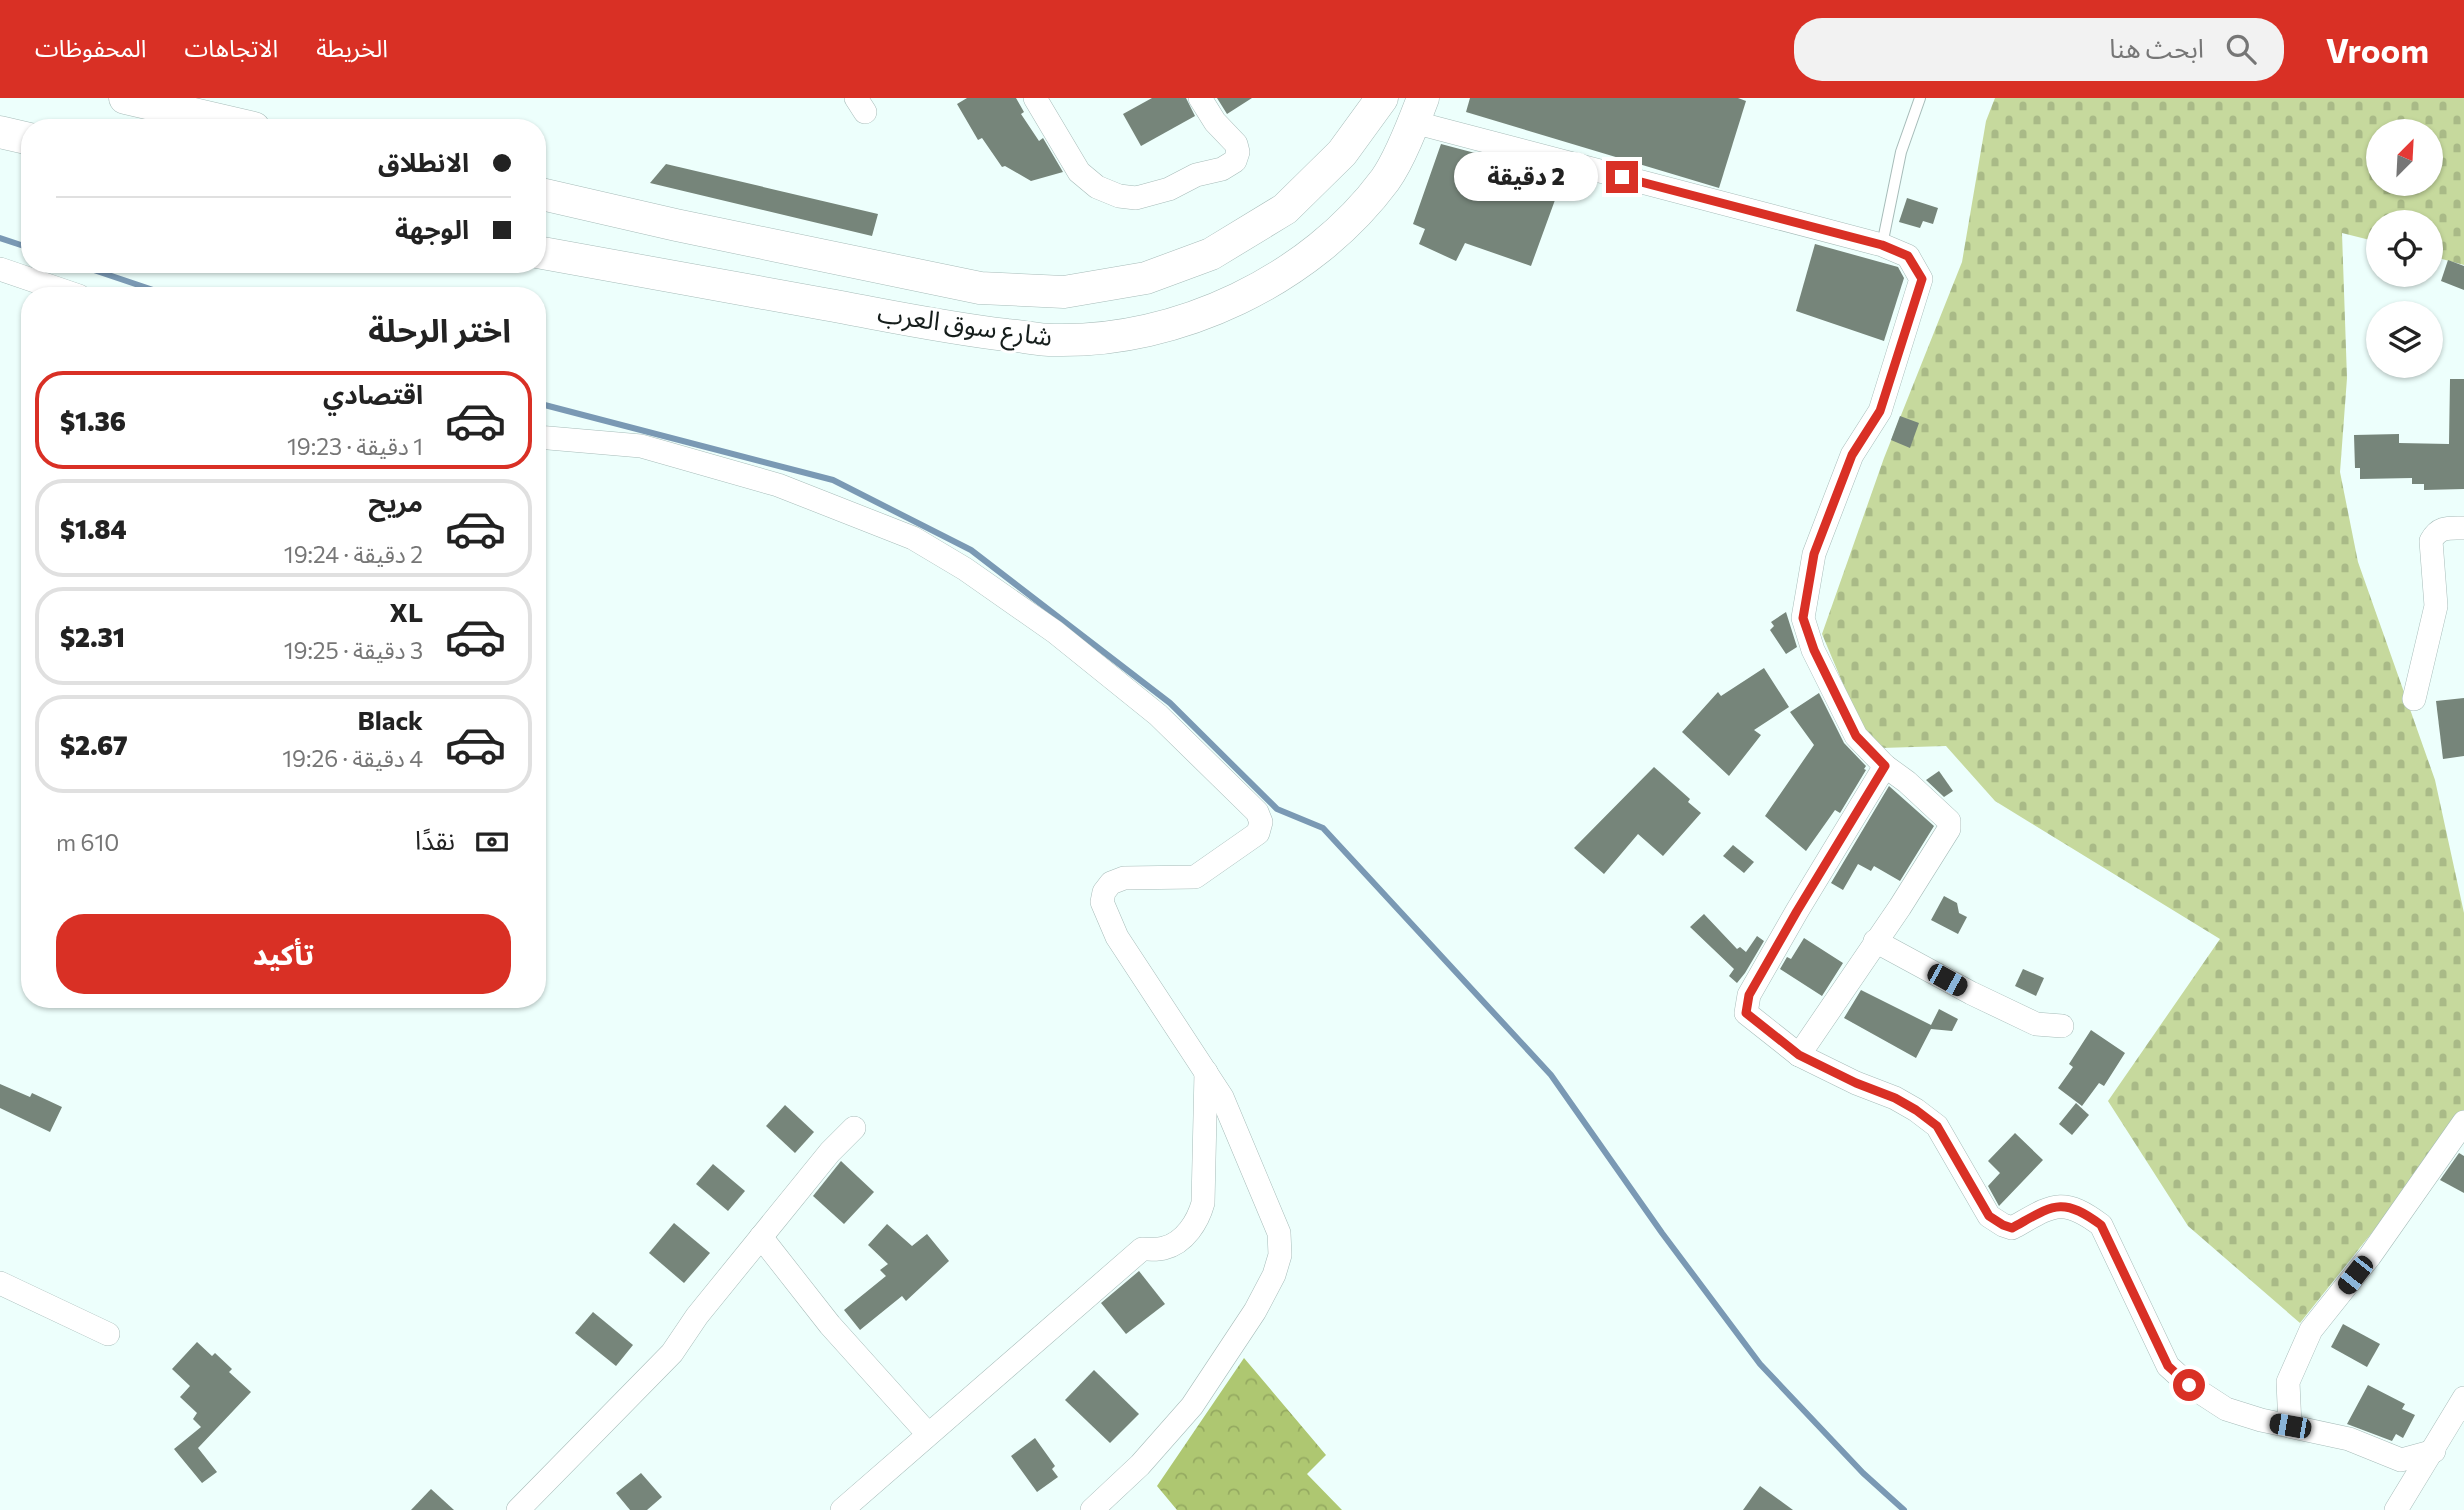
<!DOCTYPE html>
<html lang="ar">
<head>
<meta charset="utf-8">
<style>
  body { margin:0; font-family:Commissioner,"Noto Sans Arabic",sans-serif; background:#f2f2f2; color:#222; direction:rtl; height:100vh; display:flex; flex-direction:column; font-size:26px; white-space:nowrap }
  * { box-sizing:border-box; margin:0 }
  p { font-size:23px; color:#767676 }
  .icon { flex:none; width:38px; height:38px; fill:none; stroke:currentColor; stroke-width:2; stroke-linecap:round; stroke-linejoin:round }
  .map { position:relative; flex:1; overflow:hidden; direction:ltr }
  .panel { position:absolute; left:21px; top:189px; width:525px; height:721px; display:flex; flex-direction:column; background:#fff; border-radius:28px; box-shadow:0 2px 5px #0004; direction:rtl }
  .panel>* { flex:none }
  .guide { position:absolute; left:21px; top:21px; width:525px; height:154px; border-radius:28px; box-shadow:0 2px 5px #0004; direction:rtl; display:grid; align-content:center; height:154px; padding:0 35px; background:#fff }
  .needle { width:46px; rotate:24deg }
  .fabs { position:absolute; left:2366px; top:21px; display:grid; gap:14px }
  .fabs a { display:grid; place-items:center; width:77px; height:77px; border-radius:50%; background:#fff; box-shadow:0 2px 5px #0004; font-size:35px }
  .end { position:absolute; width:32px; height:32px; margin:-16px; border:9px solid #d93025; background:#fff; box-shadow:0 0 0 4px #fff }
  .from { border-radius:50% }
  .bubble { position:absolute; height:49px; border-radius:24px; background:#fff; box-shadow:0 2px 5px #0004; font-size:23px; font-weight:800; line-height:49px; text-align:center; direction:rtl }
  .car { position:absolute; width:21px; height:42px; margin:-21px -10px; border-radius:9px; box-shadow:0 0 5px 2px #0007; background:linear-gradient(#222 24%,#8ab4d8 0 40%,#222 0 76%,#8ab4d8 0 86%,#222 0) }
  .guide b { display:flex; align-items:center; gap:24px; height:66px; font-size:26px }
  .guide b+b { border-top:2px solid #e0e0e0 }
  .guide i { width:18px; height:18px; background:#222 }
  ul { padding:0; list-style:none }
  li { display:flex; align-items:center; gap:21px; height:98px; margin:0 14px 10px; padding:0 21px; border:4px solid #e0e0e0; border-radius:28px }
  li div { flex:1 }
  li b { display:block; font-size:26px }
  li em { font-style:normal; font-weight:800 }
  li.current { border-color:#d93025 }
  li>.icon { width:63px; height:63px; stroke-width:1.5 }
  h2 { padding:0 35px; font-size:32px; line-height:84px }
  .pay { display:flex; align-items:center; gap:18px; height:77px; padding:0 35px; font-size:26px }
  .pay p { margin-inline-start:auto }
  .action { display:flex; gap:14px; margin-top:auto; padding:14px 35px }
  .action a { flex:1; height:80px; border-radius:28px; background:#d93025; color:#fff; font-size:28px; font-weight:800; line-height:80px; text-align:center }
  header { display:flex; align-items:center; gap:42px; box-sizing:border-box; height:98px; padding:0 35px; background:#d93025; color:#fff }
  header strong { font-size:33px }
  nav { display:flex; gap:38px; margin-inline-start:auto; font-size:24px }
  .search { width:490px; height:63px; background:#f2f2f2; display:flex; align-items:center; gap:18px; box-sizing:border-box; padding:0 24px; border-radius:28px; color:#767676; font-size:26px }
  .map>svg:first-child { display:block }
  .forest { fill:url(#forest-crowns) }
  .cemetery { fill:url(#cemetery-stones); fill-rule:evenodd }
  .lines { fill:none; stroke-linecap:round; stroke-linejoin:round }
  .stream { stroke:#7a99b4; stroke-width:6 }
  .building { fill:#76857a }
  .service-casing { stroke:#a7bcb9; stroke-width:12 }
  .minor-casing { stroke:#a7bcb9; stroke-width:24 }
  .secondary-casing { stroke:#a7bcb9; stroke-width:33 }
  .service { stroke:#fff; stroke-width:10 }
  .minor { stroke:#fff; stroke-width:23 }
  .secondary { stroke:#fff; stroke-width:32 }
  .route { stroke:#d93025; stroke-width:9 }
  .labels { text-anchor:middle; stroke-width:6; stroke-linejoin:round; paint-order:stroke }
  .street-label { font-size:26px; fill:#151d1b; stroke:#fff }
</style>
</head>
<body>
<header>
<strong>Vroom</strong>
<div class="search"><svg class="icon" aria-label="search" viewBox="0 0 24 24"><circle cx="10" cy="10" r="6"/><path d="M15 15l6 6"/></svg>ابحث هنا</div>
<nav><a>الخريطة</a><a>الاتجاهات</a><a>المحفوظات</a></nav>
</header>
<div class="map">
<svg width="2464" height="1412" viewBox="0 0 2464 1412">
  <defs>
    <pattern id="forest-crowns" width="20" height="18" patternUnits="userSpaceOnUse" patternTransform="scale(1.75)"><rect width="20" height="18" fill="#aec771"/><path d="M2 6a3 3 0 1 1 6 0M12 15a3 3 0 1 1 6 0" fill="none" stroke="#95aa61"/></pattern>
    <pattern id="cemetery-stones" width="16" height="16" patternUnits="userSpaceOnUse" patternTransform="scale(1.75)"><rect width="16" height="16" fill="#c6d99d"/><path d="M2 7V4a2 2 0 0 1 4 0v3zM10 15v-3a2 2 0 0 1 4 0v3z" fill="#a9ba87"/></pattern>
  </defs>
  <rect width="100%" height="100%" fill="#edfffc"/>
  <path class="forest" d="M1244,1260l82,97 -19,19 35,36h-165l-20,-24z"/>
  <path class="cemetery" d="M1995,0h469v167l-33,-9v-34h-53v20l-36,-9 5,145 -7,94 18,90 77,218 29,133v204l-164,206 -112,-97 -80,-125 112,-162 -225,-138 -49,-55 -65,2 -19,-19 -40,-95 62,-176 78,-196 24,-141zM2378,33h53v53h-53z"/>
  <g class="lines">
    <g class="stream">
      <path d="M0,140l30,10"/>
      <path d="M76,166l95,32"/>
      <path d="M537,305l296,77 138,70 199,153 107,106 46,19 228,247 111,158 98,131 103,109 41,37"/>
    </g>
  </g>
  <g class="building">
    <path d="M967,0h49l8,14 -3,2 18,27 4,-3 20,34 -32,9 -26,-15 -3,1 -20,-29 -4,2 -21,-36z"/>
    <path d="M1152,0h34l9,18 -54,30 -18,-32z"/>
    <path d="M1217,0h35l-25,16z"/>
    <path d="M1470,0h268l8,3 -27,87 -253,-76z"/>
    <path d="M1441,46l94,25 28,9 -32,88 -66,-23 -9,18 -37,-17 6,-15 -12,-5z"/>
    <path d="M666,66l212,50 -6,22 -222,-53z"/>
    <path d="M1907,100l31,10 -5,16 -10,-3 -3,7 -21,-6z"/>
    <path d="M1815,146l83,23 6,11 -20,63 -88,-30z"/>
    <path d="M2448,162l16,6v24l-23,-9z"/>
    <path d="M2450,281h14v110l-40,1v-6h-12v-6l-52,1v-11h-5l-1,-33 45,-1v9l50,1z"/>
    <path d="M1900,318l19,7 -9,25 -19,-8z"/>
    <path d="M1786,514l11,35 -11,7 -16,-24 4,-4 -3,-4z"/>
    <path d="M1764,570l25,39 -35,23 7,5 -32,41 -47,-44 36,-40 3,4z"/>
    <path d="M1819,595l25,50 22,23 -2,3 2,1 -26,43 -5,-3 -29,41 -41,-35 49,-71 -24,-33z"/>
    <path d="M2464,600v58l-21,3 -7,-58z"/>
    <path d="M1654,669l36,32 -2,3 13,11 -38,43 -25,-22 -34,40 -30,-26z"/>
    <path d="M1939,673l14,20 -9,6 -18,-17z"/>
    <path d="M1889,688l45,40 -34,55 -26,-15 -3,5 -13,-7 -15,26 -12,-7z"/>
    <path d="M1733,747l21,17 -10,11 -21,-17z"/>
    <path d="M1944,798l13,7 2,10 8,4 -9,17 -27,-14z"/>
    <path d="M1704,816l33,35 3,-2 6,5 11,-16 7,5 -19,32 -8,10 -8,-7 5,-7 -44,-42z"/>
    <path d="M1804,840l39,25 -21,33 -42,-27 7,-12 4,2z"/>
    <path d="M2023,871l21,9 -8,18 -21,-10z"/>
    <path d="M1861,892l70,35 8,-16 19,10 -6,12 -21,-2 -15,29 -72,-40z"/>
    <path d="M2091,932l34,23 -21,33 -5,-3 -17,23 -24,-18 15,-21 -4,-3z"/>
    <path d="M0,986l30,13 2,-4 30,14 -12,25 -50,-24z"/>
    <path d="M2076,1005l13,12 -17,20 -13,-11z"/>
    <path d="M785,1007l29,27 -19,21 -29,-27z"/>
    <path d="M2015,1035l28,27 -44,46 -11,-20 12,-13 -12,-12z"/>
    <path d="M2459,1055l5,3v37l-24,-13z"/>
    <path d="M841,1063l33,31 -30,32 -31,-28z"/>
    <path d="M713,1066l32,27 -17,20 -32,-27z"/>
    <path d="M674,1125l36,30 -26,30 -35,-30z"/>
    <path d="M887,1126l25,22 15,-12 22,27 -43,40 -4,-5 -42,34 -16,-20 42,-34 -6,-6 8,-6 -20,-19z"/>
    <path d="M1139,1173l26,33 -39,30 -25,-31z"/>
    <path d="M593,1214l40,33 -17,21 -41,-33z"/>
    <path d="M2343,1226l37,20 -13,23 -36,-20z"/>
    <path d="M197,1244l15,14 3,-3 17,16 -3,3 22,20 -53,56 19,24 -15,11 -28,-34 27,-22 -8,-8 4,-6 -17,-16 10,-11 -18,-17z"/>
    <path d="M1094,1272l45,44 -29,29 -45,-43z"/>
    <path d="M2368,1287l37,19 -3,5 13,6 -12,23 -7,-4 -4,7 -45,-17z"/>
    <path d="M1035,1340l20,28 -3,3 6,8 -21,15 -26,-36z"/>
    <path d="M641,1375l21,24 -15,13h-17l-14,-17z"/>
    <path d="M1760,1388l33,24h-50z"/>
    <path d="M431,1391l23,21h-43z"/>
  </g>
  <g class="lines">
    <g class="service-casing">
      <path id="service" d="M1882,147l19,-93 19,-54"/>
    </g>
    <g class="minor-casing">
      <g id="minor">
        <path d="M856,0l9,14"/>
        <path d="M1035,0l44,74 18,15 22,9 17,2 33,-9 27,-14 26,-6 13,-8 3,-9 -2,-8 -21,-22 -15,-24"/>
        <path d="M1413,24l469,123 26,11 13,23 -41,132 -28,44 -38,99 -11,64 10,32 43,86 29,30 22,16 42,39v8l-49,78 -101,148"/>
        <path d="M0,171l79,27"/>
        <path d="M537,339l104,9 137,39 135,53 52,31 90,63 103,83 99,97 4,10 -3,11 -63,44 -71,1 -13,5 -7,9 -2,10 15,35 105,160 57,136 1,22 -6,20 -19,36 -63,95 -52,59 -48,45"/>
        <path d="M2414,601l22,-93 -5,-65c8,-15 18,-13 33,-13"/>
        <path d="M1885,668l-88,145 -48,84 -3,18 53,42 57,28 39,15 21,12 21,16 52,90 14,9 9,3c40,-22 49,-33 89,-3l67,141 21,19 37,24 35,11 88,19 52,21 33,-9"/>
        <path d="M1875,843l96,52 65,31 26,2"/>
        <path d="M761,1139l69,88 98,109"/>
        <path d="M0,1185l108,51"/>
        <path d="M2290,1328l-2,-44 23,-52 59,-74 94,-134"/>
        <path d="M518,1412l154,-157 25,-37 133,-164 24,-24"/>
        <path d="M842,1412l300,-261c7,0 16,1 22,-1 21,-5 34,-27 39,-45l3,-131"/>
        <path d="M2396,1412l68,-112"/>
      </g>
    </g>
    <g class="secondary-casing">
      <g id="secondary">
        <path d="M125,0l129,30"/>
        <path d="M0,34l30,7"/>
        <path d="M537,95l139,32 304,63 84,4 82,-14 65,-24 74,-45 57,-56 40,-55"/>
        <path d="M537,154c96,17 191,35 287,52 61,11 121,24 183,31 15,1 31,5 47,5 124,3 257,-60 331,-160 15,-21 29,-58 38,-82"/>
      </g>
    </g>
    <use href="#service" class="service"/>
    <use href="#minor" class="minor"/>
    <use href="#secondary" class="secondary"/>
  </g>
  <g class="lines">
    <path class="route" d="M1622,79l260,68 26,11 14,23 -42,132 -28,44 -38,99 -11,64 11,32 42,86 29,30 -88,145 -48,84 -3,18 53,42 57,28 39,15 21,12 21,16 52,90 14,9 9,3c40,-22 49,-33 89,-3l67,141 21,19"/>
  </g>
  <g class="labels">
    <g class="street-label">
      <text transform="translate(965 227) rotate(8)" y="9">شارع سوق العرب</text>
    </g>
  </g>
</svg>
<div class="fabs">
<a><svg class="needle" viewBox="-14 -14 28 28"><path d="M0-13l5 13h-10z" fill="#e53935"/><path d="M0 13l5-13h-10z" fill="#767676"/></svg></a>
<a><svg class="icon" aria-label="locate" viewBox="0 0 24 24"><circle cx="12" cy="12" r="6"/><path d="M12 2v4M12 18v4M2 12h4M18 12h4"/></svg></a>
<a><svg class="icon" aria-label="layers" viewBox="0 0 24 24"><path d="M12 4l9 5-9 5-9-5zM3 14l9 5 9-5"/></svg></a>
</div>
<i class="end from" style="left:2189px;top:1287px"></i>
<i class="end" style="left:1622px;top:79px"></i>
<div class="bubble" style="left:1454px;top:54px;width:144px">2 دقيقة</div>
<i class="car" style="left:1947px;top:882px;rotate:119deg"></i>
<i class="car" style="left:2355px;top:1177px;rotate:218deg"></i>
<i class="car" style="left:2290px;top:1328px;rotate:280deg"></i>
<div class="guide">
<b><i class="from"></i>الانطلاق</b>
<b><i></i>الوجهة</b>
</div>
<section class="panel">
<h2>اختر الرحلة</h2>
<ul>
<li class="current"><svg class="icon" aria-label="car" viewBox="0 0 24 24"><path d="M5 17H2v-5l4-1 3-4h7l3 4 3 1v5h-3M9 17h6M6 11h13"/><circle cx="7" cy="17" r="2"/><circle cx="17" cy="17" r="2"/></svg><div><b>اقتصادي</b><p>1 دقيقة · 19:23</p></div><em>$1.36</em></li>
<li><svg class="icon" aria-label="car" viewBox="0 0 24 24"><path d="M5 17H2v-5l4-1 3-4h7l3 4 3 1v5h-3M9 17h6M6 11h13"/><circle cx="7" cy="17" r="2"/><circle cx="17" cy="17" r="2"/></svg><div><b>مريح</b><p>2 دقيقة · 19:24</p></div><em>$1.84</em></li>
<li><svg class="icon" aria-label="car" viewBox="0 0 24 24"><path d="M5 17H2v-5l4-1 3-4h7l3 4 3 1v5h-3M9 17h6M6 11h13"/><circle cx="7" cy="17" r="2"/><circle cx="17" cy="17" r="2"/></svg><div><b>XL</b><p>3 دقيقة · 19:25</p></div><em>$2.31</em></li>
<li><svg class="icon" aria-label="car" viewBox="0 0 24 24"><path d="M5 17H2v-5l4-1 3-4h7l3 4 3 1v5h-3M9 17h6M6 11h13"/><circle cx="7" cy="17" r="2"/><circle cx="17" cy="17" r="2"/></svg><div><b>Black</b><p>4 دقيقة · 19:26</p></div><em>$2.67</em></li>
</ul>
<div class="pay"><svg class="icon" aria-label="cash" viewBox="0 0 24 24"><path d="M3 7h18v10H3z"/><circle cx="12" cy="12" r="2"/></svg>نقدًا<p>610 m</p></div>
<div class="action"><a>تأكيد</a></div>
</section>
</div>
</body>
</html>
